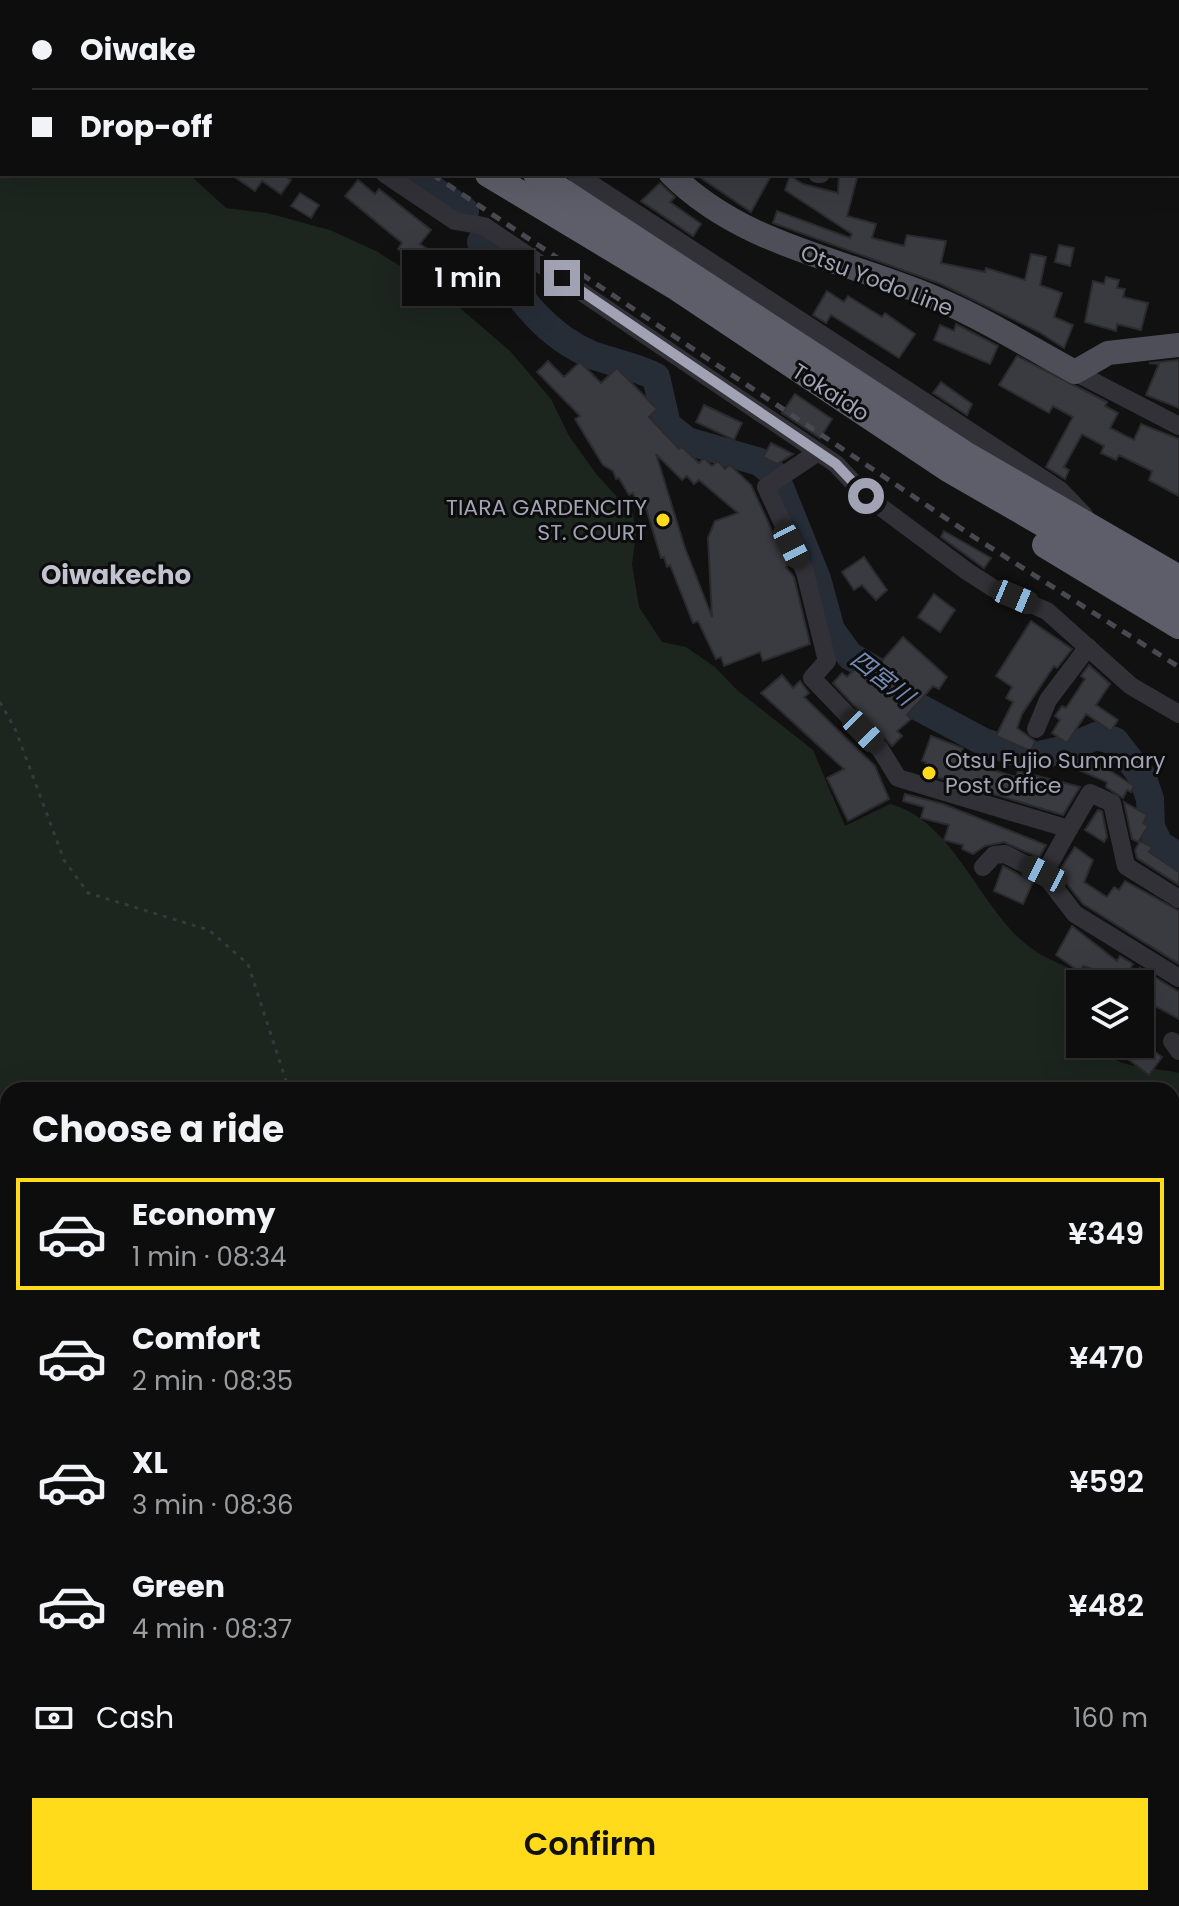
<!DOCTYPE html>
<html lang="en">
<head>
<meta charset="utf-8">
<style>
  body { margin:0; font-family:Poppins,"Noto Sans JP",sans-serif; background:#161617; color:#f1f3f6; height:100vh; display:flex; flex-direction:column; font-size:30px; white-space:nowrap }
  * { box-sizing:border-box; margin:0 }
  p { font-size:26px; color:#9a9c9e }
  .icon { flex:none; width:44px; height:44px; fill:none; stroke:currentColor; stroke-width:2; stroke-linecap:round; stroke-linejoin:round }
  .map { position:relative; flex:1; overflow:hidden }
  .sheet { position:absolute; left:0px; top:1082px; width:1180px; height:824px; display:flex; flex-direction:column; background:#0d0d0e; border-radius:24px 24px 0 0; box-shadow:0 8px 32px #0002,0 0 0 2px #2d2d2e }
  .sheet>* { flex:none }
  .guide { position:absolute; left:0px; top:0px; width:1180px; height:176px; box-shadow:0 8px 32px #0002,0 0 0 2px #2d2d2e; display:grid; align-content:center; height:176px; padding:0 32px; background:#0d0d0e }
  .controls { position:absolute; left:1066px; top:970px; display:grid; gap:16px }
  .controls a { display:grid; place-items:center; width:88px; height:88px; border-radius:0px; background:#0d0d0e; box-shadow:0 8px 32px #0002,0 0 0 2px #2d2d2e; font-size:40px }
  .end { position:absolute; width:36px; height:36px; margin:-18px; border:10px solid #a1a3b4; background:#111; box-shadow:0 0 0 4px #111 }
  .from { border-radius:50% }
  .bubble { position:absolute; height:56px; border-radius:0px; background:#0d0d0e; box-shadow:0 8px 32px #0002,0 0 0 2px #2d2d2e; font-size:26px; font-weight:600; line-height:56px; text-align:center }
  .car { position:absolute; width:24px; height:48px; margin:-24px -12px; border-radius:10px; box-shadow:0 0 6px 2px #0007; background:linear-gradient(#222 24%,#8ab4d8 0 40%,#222 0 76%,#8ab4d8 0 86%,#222 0) }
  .guide b { display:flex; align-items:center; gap:28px; height:76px; font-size:30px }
  .guide b+b { border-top:2px solid #2d2d2e }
  .guide i { width:20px; height:20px; background:#f1f3f6 }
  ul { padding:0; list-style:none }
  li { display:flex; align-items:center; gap:24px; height:112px; margin:0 16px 12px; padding:0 16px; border:4px solid transparent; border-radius:0px }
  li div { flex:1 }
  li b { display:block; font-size:30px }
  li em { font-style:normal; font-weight:600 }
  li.active { border-color:#ffdb1c }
  li>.icon { width:72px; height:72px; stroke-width:1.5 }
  h2 { padding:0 32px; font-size:36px; line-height:96px }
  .pay { display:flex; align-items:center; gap:20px; height:88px; padding:0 32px; font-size:30px }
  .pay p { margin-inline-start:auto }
  .button { display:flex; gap:16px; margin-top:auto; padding:16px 32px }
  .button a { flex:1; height:92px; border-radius:0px; background:#ffdb1c; color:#111; font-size:32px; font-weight:600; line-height:92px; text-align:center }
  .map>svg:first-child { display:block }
  .green { fill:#1d251f }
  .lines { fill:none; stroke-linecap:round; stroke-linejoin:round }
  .river { stroke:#262d37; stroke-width:28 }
  .building { fill:#3a3b40; stroke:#2b2b2f; stroke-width:2; fill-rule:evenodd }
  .path { stroke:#37383f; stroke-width:3; stroke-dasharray:4 6; stroke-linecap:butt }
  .minor { stroke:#323138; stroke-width:18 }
  .major { stroke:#4d4e57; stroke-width:24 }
  .highway { stroke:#5d5e69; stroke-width:26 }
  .rail { stroke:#484951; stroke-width:5; stroke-dasharray:10 8; stroke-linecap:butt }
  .route { stroke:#a1a3b4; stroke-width:10 }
  .poi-dot { fill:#ffdb1c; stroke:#0c0c0d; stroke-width:3 }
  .labels { text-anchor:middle; stroke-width:6; stroke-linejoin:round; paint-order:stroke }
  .street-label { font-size:22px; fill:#a1a3b4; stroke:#0c0c0d }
  .poi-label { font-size:22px; fill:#a1a3b4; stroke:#0c0c0d; text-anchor:end }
  .water-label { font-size:24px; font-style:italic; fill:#748ab3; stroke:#0c0c0d }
  .quarter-label { font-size:26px; font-weight:bold; fill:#c2c3d0; stroke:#0c0c0d }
</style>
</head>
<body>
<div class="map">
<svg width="1179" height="1906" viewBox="0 0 1179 1906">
  <rect width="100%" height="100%" fill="#111112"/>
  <path class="green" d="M0,0l138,2h-136v172h187l37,34 41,5 63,17 46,21 63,39 71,61 41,48 18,37 28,39 36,39 3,21 -4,29 7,43 23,35 24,5 29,20 22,23 76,60 32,76 45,-22c64,16 90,107 141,144 20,15 45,20 65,36h-16v60h13c23,26 57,22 86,29l-2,329 -5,-12v-300h-1164v808h85l-2,6 -8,2h-54l-29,-9z"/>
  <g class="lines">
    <g class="river">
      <path d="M150,0l4,2"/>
      <path d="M410,174l55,37"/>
      <path d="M481,242c32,45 58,91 111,113 22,8 43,11 64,22l11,48 20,16 73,21 15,13 42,104 14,51 19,26 26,15 33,31 75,40 47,15 35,-8 30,-13 19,5 27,35 8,23 1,28 8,17 20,13"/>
    </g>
  </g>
  <g class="building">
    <path d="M230,174h52l9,6 -10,14 -19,-13 -7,10z"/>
    <path d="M695,174h77l-21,38z"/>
    <path d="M839,174h19l-11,42 29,8 -4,14 32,8 3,-11 39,6 -5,22 44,9 1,-4 39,12 6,-26 15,3 -6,28 22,8 -8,24 19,8 -9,23 -25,-16 -98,-48 -168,-61 4,-12 73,27 2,-4 -67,-44 5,-14 13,8 35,9z"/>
    <path d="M358,180l17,14 4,-5 52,41 -11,14 35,23 5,-9 14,8 -6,10 7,4 -6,11 -23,-9 3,-4 -51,-29 4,-6 -57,-47z"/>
    <path d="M660,183l15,14 -5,5 31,22 -8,12 -52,-35z"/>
    <path d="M300,193l19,12 -8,13 -20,-12z"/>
    <path d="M1059,245l15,3 -4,18 -15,-4z"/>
    <path d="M1106,277l13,3 -2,8 8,1 -2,8 25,6 -7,27 -24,-6 -1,7 -31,-9 8,-41 11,3z"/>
    <path d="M827,291l17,11 4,-6 34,21 3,-4 30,21 -16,24 -68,-43 -5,8 -13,-8z"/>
    <path d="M956,324l42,22 -8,18 -56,-24 6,-15 14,6z"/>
    <path d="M1017,356l90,46 -2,4 13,7 -8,15 24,12 7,-16 38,15v57l-30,-16 3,-9 -33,-16 -3,5 -15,-7 3,-7 -22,-12 -18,33 5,3 -4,9 -19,-12 27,-50 -20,-11 -4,7 -50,-28z"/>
    <path d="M1179,360v48l-33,-13 13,-31 -10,-1z"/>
    <path d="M548,361l16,16 16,-15 21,21 16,-15 40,41 -8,8 30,32 3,-2 17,16 5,-5 8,8 6,-5 7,8 5,-4 21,20 37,80 -2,2 8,10 16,67 -47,17 -3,-9 -36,14 -3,-9 -5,2 -18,-38 -5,2 -23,-58 -3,2 -3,-10 -3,1 -15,-50 -6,3 -7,-18 -4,2 -10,-17 -3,1 -3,-8 -10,-6 -28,-46 5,-3 -43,-44zM656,454l26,26 5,-4 7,8 5,-4 39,33 -23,8 -7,17 4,79 -27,-69z"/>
    <path d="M941,382l31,22 -5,11 -34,-22z"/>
    <path d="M795,394l37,25 -12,19 -38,-25z"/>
    <path d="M704,405l38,18 -8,17 -38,-18z"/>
    <path d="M771,443l22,11 -16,10 -14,-7z"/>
    <path d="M944,531l47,27 -7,10 -43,-31z"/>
    <path d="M864,557l23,33 -11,10 -14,-15 -8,5 -12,-18z"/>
    <path d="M934,594l21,16 -15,22 -22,-15z"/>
    <path d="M1031,621l41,28 -15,19 -3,-2 -32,48 -5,14 18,13 -4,10 -35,-15 17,-34 -7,-4 6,-11 -16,-11z"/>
    <path d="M903,637l44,40 -8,12 -6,-3 -26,29 4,4 -14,12 5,5 -10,10 -59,-63 9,-10 5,4 8,-8 13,8z"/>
    <path d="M1089,665l21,19 -14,21 22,15 -7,11 -25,-17 -19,29 -15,-10 8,-13 -5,-4 7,-10 4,2 19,-29 -4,-3z"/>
    <path d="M782,675l11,13 7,-7 9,12 -5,4 71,69 14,33 -41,22 -21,-43 17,-9 -83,-76z"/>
    <path d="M931,736l32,12 -3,11 29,10 27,8 2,-6 62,16 -17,28 -140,-42 3,-11 -4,-1z"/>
    <path d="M1084,755l5,12 4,-7 41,26 -3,6 -4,-2 -4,8 -17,-11 1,-5 -33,-14 -4,-8z"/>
    <path d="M905,794l38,10 103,41 -7,13 -35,-16 -19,4 -12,8 -11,-5 1,-4 -19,-5 5,-15 -28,-7 3,-11 -21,-6z"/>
    <path d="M1124,802l23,13 -4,8 5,3 -10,16 -6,-3z"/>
    <path d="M1098,810l4,1 5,26 -3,5 -19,-12z"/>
    <path d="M1140,841l12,6 -3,5 30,20v13l-42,-27 -2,-8z"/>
    <path d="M1075,847l18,13 -9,22 23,15 7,-10 5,3 6,-9 54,30v53l-96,-60 -25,-31z"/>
    <path d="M1003,866l30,16 -10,22 -29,-13z"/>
    <path d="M1072,926l45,35 3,-5 13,8 -11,18 -16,-10 -3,5 -13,-9 -7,-2 -3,6 -24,-17z"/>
    <path d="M1140,968l39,24v27l-39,-21z"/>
    <path d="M1108,1044h36l18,13 -13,18z"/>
  </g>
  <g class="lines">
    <path class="path" d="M0,702l16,29 48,129 24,33 121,37 39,34 41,126"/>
    <g class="minor">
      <path d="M648,0l31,2"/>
      <path d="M829,2l18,-2"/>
      <path d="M1029,2l11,-2"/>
      <path d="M385,174l70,47 29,5 352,238 30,32 102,76 25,16 54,23 84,75 48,28"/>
      <path d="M576,174l484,316 24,25"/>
      <path d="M817,174h4"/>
      <path d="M1075,372l104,54"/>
      <path d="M818,452l-52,35 39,85 22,89 -15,17 68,71 18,29 171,51 -25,45 31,40 104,64"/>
      <path d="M1036,729l12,-29 40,-53"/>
      <path d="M1069,829l21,-36 22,10 14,63 53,33"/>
      <path d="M983,867l11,-12 11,-1 39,20"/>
      <path d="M1172,1041l7,10"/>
      <path d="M1172,1431l7,-9"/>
      <path d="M1172,1567l7,-11"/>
      <path d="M1172,1695l7,-8"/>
      <path d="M1172,1787l7,6"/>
      <path d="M353,1898l20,5"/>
      <path d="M711,1898l30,8"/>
      <path d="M114,1906l2,-8"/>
      <path d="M450,1906l2,-8"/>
      <path d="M520,1906l2,-8"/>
      <path d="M594,1906l2,-8"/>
      <path d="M670,1906l2,-8"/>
      <path d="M802,1906l11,-8"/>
      <path d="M938,1906l11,-8"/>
      <path d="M1019,1906l5,-8"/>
    </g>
    <g class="major">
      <path d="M305,0l3,2"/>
      <path d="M425,0l6,2"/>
      <path d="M369,2l9,-2"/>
      <path d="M671,174c72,72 173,85 264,124 48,20 94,49 140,74l33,-19 71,-8"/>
    </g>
    <g class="highway">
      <path d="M241,0l3,2"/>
      <path d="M488,174l186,112 274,183 231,133"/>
      <path d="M536,174l429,280 214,124"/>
      <path d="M1045,545l134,81"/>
      <path d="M1172,1611l7,-10"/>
      <path d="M1172,1652l7,-9"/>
      <path d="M851,1906l11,-8"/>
      <path d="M889,1906l11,-8"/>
    </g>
    <g class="rail">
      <path d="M164,0l4,2"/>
      <path d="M180,0l4,2"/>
      <path d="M432,174l542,363 205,130"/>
    </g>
  </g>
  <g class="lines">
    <path class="route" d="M562,278l274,186 30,32"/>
  </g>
  <g class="poi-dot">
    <circle cx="663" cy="520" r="8"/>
    <circle cx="929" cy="773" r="8"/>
  </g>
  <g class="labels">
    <g class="street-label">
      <text transform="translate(877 280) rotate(21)" y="8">Otsu Yodo Line</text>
      <text transform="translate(831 392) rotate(33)" y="8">Tokaido</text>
    </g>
    <g class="poi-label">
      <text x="647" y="515">TIARA GARDENCITY<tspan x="647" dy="25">ST. COURT</tspan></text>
      <text x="945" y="768" text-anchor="start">Otsu Fujio Summary<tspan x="945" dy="25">Post Office</tspan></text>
    </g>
    <g class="water-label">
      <text transform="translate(882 678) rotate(38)" y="8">四宮川</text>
    </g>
    <g class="quarter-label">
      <text x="116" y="584">Oiwakecho</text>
    </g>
  </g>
</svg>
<div class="controls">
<a><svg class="icon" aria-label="layers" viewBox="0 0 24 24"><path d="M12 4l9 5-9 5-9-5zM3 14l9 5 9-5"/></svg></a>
</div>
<i class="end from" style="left:866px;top:496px"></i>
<i class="end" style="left:562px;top:278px"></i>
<div class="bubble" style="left:402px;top:250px;width:132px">1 min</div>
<i class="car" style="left:791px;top:545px;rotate:153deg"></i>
<i class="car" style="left:1015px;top:597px;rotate:113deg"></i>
<i class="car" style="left:863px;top:731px;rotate:136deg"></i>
<i class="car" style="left:1044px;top:874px;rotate:297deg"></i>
<div class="guide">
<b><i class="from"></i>Oiwake</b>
<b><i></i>Drop-off</b>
</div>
<section class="sheet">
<h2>Choose a ride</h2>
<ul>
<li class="active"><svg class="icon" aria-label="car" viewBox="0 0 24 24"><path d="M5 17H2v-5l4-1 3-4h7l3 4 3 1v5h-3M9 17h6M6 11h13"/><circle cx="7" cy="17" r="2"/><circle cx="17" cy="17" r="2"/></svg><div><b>Economy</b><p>1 min · 08:34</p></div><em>¥349</em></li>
<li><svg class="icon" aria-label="car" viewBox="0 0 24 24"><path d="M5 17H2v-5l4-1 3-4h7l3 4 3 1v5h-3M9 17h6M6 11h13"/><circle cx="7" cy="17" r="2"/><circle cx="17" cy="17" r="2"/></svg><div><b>Comfort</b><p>2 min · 08:35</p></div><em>¥470</em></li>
<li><svg class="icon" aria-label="car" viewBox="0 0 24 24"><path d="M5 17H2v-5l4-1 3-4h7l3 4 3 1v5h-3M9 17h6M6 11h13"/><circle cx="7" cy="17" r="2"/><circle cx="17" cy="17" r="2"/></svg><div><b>XL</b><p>3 min · 08:36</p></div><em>¥592</em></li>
<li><svg class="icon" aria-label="car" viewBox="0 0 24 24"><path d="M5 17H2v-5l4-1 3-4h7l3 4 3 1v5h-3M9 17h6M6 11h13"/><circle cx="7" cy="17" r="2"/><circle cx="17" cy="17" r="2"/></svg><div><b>Green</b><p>4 min · 08:37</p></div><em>¥482</em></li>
</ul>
<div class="pay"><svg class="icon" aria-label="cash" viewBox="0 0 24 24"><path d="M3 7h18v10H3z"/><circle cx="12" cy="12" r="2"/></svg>Cash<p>160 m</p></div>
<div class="button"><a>Confirm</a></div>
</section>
</div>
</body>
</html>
